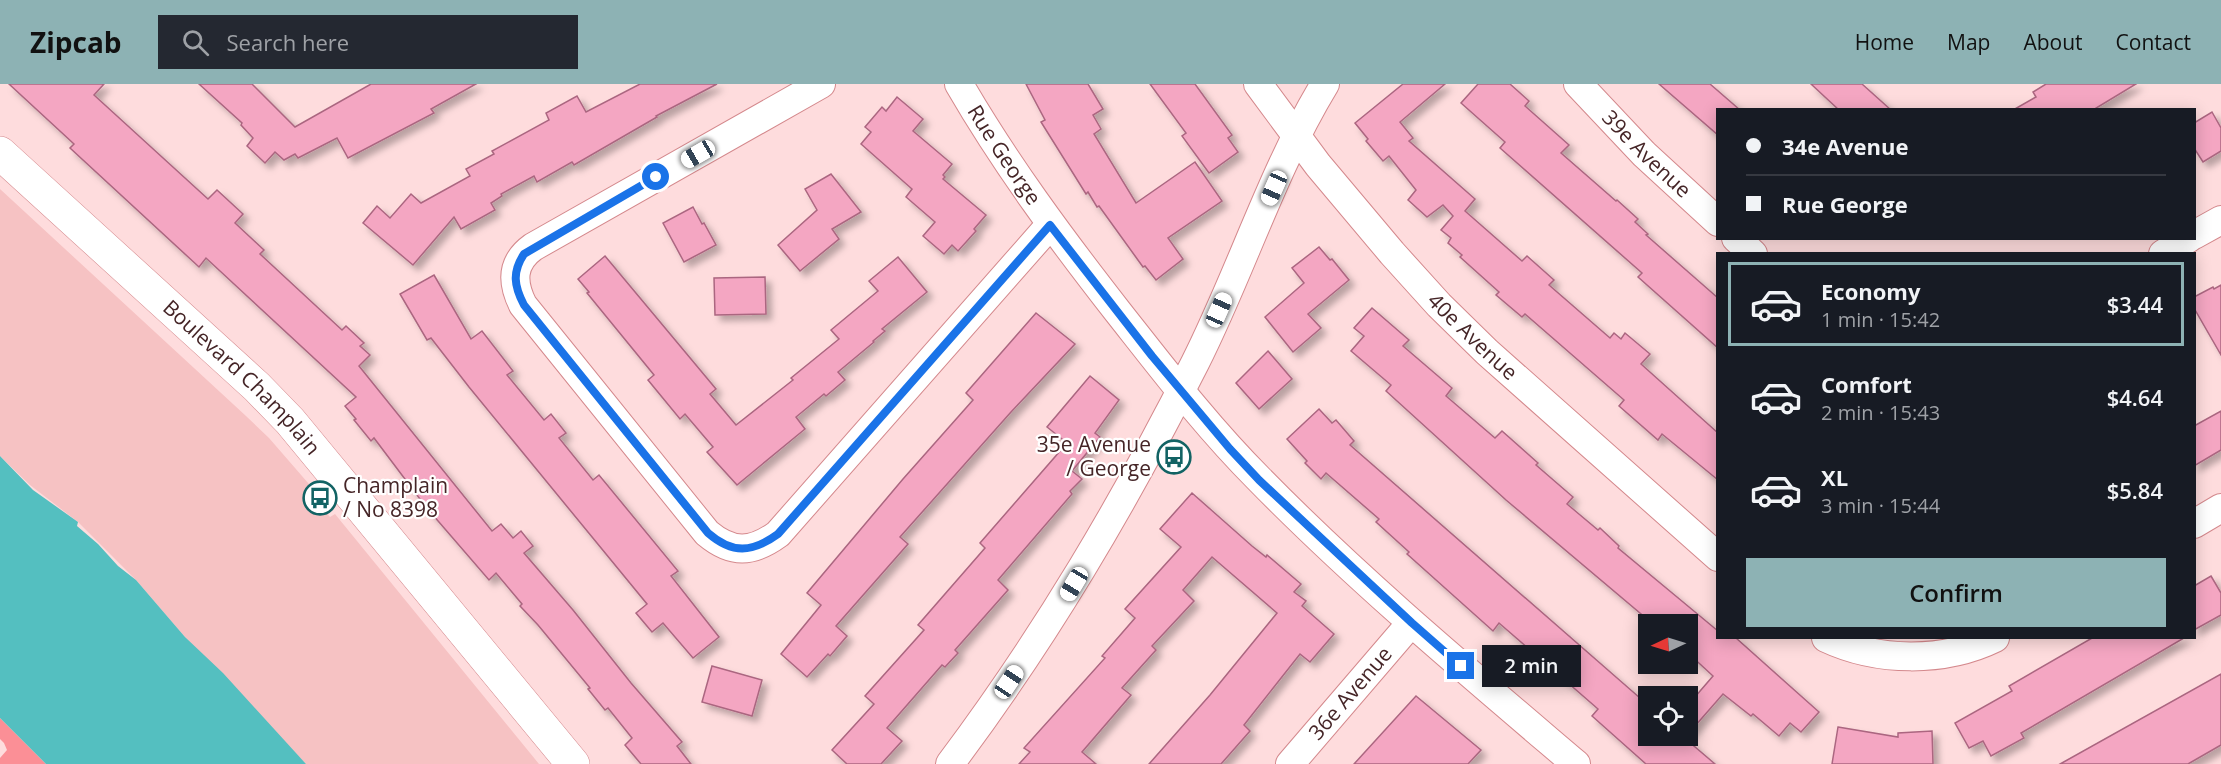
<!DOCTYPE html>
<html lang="en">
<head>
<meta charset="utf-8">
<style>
  body { margin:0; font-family:"Open Sans",sans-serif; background:#242831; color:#f1f3f6; height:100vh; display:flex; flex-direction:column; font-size:22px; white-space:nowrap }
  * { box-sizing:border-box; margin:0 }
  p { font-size:20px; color:#9ea1a6 }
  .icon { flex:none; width:33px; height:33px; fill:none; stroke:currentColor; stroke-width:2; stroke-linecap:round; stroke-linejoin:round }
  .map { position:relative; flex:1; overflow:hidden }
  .drawer { position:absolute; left:1716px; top:168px; width:480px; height:387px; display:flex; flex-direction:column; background:#171b24; border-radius:0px; box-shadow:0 3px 15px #0003 }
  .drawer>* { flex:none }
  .top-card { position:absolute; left:1716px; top:24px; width:480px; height:132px; border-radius:0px; box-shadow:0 3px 15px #0003; display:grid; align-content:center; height:132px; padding:0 30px; background:#171b24 }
  .needle { width:39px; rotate:266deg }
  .tools { position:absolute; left:1638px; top:530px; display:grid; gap:12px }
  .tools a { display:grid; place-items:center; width:60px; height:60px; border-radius:0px; background:#171b24; box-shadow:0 3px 15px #0003; font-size:30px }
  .end { position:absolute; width:27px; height:27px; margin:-14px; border:8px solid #1a73e8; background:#fff; box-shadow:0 0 0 3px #fff }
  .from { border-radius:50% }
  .bubble { position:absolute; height:42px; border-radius:0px; background:#171b24; box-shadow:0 3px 15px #0003; font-size:20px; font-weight:600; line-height:42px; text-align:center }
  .car { position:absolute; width:18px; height:36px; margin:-18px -9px; border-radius:8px; box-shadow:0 0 4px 2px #0007; background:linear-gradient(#fff 24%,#345 0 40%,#fff 0 76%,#345 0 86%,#fff 0) }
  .top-card b { display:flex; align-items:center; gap:21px; height:57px; font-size:22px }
  .top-card b+b { border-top:2px solid #363941 }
  .top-card i { width:15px; height:15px; background:#f1f3f6 }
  ul { padding:10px 0 0; list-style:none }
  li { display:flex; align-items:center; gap:18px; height:84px; margin:0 12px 9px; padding:0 18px; border:3px solid transparent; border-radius:0px }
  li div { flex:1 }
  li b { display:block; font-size:22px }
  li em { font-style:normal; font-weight:600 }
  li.selected { border-color:#8db2b4 }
  li>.icon { width:54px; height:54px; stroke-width:1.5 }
  .button { display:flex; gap:12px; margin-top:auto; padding:12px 30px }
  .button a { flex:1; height:69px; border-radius:0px; background:#8db2b4; color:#111; font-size:24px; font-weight:600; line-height:69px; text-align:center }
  header { display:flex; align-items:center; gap:36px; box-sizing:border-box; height:84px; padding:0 30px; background:#8db2b4; color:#111 }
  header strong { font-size:28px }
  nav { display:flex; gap:33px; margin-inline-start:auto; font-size:21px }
  .search { width:420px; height:54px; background:#242831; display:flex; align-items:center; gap:15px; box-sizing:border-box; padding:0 21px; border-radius:0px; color:#9ea1a6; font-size:22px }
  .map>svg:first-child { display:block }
  .green { fill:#f6c2c3 }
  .forest { fill:#fb8f96 }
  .water { fill:#54bfc0 }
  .building { fill:#f4a6c2; stroke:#ab6680; stroke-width:1.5; filter:url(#shadow) }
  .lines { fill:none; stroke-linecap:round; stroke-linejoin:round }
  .minor-casing { stroke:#d4888c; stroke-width:30 }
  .secondary-casing { stroke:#d4888c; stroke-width:34 }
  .minor { stroke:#fff; stroke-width:28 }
  .secondary { stroke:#fff; stroke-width:33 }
  .route { stroke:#1a73e8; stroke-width:8 }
  .labels { text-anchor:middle; stroke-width:4.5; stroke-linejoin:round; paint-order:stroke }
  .street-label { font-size:21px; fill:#452527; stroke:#fff }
  .poi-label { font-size:21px; fill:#452527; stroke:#fff; text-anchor:end }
</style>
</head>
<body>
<header>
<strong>Zipcab</strong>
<div class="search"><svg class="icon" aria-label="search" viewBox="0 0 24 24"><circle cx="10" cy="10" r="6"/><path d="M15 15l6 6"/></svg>Search here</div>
<nav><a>Home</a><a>Map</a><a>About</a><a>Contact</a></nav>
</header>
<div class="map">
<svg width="2221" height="680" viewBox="0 0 2221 680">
  <defs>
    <filter id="shadow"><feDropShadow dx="5.5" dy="5.5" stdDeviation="3" flood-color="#0004"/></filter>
  </defs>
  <rect width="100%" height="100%" fill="#fedcdd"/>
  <path class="green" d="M0,105l246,227 23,22 46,53 -4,3 19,23 5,-3 204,250h-233l-121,-127 -49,-57 -58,-58 -48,-37 -30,-29z"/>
  <path class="forest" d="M0,634l46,46h-46v-6l7,-8 -3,-7 -4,-4z"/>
  <path class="water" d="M0,372l33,34 45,32 -1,4 21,18 20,22 18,14 49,57 38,36 83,91h-260l-46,-46z"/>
  <g class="building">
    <path d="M9,0h95l-10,11 114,104 9,-9 26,24 -8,9 29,27 -4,4 82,76 4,-4 18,17 -4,3 10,9 -11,11 133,165 9,-7 12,14 8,-7 12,15 -9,7 49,57 58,73 51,59 -5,4 14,18h-50l-16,-19 7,-7 -24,-30 -3,2 -17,-21 2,-1 -52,-63 -18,-19 2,-2 -26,-31 -7,7 -63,-73 -52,-69 -3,3 -17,-21 2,-1 -11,-13 11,-9 -150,-139 -7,9 -129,-119 4,-4z"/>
    <path d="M199,0h53l43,43 76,-43h105l-45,25 3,4 -86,45 -11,-20 -39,20 -3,-4 -11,6 -9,-8 -10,11 -18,-17 6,-8 -12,-13 1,-2z"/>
    <path d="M640,0h77l-61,32 1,1 -83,48 -2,-3 -35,20 -3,-6 -33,18 1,2 -11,7 4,7 -34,19 -7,-12 -41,48 -50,-42 14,-17 13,12 21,-24 10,9 49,-27 -4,-7 28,-15 -2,-3 57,-31 -3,-7 31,-17 9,16z"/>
    <path d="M1026,0h62l15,25 -10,6 8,14 -7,5 42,69 59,-41 27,39 -54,37 15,21 -27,21 -11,-14 -2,1 -44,-61 -2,1 -9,-15 -2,2 -45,-72 4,-2z"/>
    <path d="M1150,0h45l37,51 -4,3 10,14 -29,21 -27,-37 4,-3z"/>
    <path d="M1403,0h42l-45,38 13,16 -4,3 66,58 -10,12 57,50 5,-5 27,24 -5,5 61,53 4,-5 7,6 4,-6 25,21 -9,10 77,69v47l-56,-46 -4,6 -39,-34 5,-6 -99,-86 -3,3 -26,-22 3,-3 -39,-35 2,-2 -14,-12 3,-5 -10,-8 12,-14 -10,-11 -16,12 -19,-17 8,-10 -27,-34 -6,5 -17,-20 2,-2 -13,-16z"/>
    <path d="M1478,0h32l19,17 -4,5 44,39 -8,8 55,48 1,-1 21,19 -3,3 13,12 -2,1 72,63v50l-80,-71 4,-4 -142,-125 5,-6 -44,-39z"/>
    <path d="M1659,0h51l30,26h-22v25z"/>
    <path d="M1811,0h51l29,26h-52z"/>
    <path d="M2046,0h90l-43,26h-80l23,-13 -3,-5z"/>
    <path d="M897,13l26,22 -10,12 39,33 -9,11 2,2 -2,2 43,36 -12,14 2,2 -18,20 -6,-6 -8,9 -21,-18 12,-14 -29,-25 6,-8 -51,-45 10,-12 -6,-5 17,-20 4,4z"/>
    <path d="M2212,28l9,16v23l-18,11 -9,-14v-25z"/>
    <path d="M831,90l30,38 -29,17 7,10 -39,32 -22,-26 39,-35 -12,-21z"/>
    <path d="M693,123l9,17 2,-1 12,22 -32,17 -21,-39z"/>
    <path d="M1319,163l11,13 2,-1 17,21 -41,34 13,14 -28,24 -28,-35 39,-34 -12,-15z"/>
    <path d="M605,172l111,133 -6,5 26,31 57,-45 -2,-2 48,-39 -8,-9 47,-39 -9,-10 29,-24 29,35 -45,37 3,2 -12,10 1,1 -36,30 7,8 -19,16 -2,-2 -28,23 9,12 -68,56 -30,-33 6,-5 -28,-33 -5,5 -32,-39 6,-5 -67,-82 2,-1 -11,-13z"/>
    <path d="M434,191l37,64 11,-8 31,40 -6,4 37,45 7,-6 15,19 -7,5 34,42 6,-5 79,96 -7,5 48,61 -26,21 -30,-35 -11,9 -16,-19 11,-9 -178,-217 -38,-49 -4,2 -27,-46z"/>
    <path d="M765,193l1,37 -51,1 -1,-37z"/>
    <path d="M2221,201v70l-27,-47v-11l19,-10 1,2z"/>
    <path d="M1372,224l37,32 -6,6 49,42 -6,8 49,42 7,-7 36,32 -2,2 37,32 -6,7 31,26 2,-2 19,18 -1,2 100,83v7h18l83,74 -18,20 -11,-9 -11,13 -26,-22 -2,2 -28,-22 -35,40v-29l25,-29 -25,-23v-29h-35l-147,-124 -120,-109 5,-6 -40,-34 13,-15 -10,-8z"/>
    <path d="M1036,229l39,31 -64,68 -111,125 8,7 -72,82 11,10 -17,20 -2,-2 -21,23 -26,-23 40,-49 -14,-12 96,-114 70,-79 -7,-7z"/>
    <path d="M1268,267l24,28 -33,30 -23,-26z"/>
    <path d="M1090,292l29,24 -24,33 5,4 -28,34 10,8 -12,12 2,3 -74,86 10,10 -53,60 3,3 -13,14 -3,-2 -55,63 15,13 -21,23h-34l-15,-14 42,-46 -9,-8 59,-66 -6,-5 67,-77 -5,-5 87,-100 -20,-16z"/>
    <path d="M1319,325l13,14 4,-3 18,21 -4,4 298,260v30h33l34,29h-69l-54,-48 6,-7 -99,-86 -6,8 -86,-77 2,-2 -33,-30 3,-3 -53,-46 -5,6 -16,-16 2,-2 -20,-22z"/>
    <path d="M2221,327v39l-27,16v-40z"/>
    <path d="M1192,409l60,53 14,11 1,-2 34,29 -7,8 12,9 -4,5 32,28 -24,28 -10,-8 -56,71 6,6 -29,33h-72l61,-69 67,-82 -65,-56 -29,33 11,11 -42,45 4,4 -34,38 9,7 -49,57 14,12h-77l11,-12 -6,-4 81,-90 -3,-2 33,-38 -10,-9 56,-62 -21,-18z"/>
    <path d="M2211,492l10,17v22l-27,15v-44z"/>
    <path d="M2092,554h92l-163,95 3,5 -33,18 -8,-15 -14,7 -14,-25 57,-32 -3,-5z"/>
    <path d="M712,582l50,14 -10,36 -50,-14z"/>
    <path d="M2221,590v71l-33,19h-128z"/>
    <path d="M1416,612l65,54 -13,14h-114z"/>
    <path d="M1838,643l60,10v-4l34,-2 1,33h-101z"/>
  </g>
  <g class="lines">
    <g class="minor-casing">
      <g id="minor">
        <path d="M821,0l-288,163c-22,16 -21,36 -10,58l184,228c25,21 45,20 71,1l272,-309"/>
        <path id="s1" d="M959,0c47,81 102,155 159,228 45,57 89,115 141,167 99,101 209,193 317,285"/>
        <path id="s2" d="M1258,0l60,81 74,88 47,52 48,47 231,205"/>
        <path id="s3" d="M1578,0l66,70 74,68"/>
        <path d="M2194,151l27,-15"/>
        <path d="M1736,154l17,16"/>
        <path d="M2163,170l26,-16"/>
        <path d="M2194,440l27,-16"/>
        <path d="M1826,554c51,24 118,25 169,0"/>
        <path d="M950,680c96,-128 173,-259 245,-401 46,-91 77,-192 130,-279"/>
        <path id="s4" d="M1290,680l121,-141"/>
      </g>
    </g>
    <g class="secondary-casing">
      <g id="secondary">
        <path id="s5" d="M0,69l257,234 33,34 283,343"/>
      </g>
    </g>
    <use href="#minor" class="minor"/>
    <use href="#secondary" class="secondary"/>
  </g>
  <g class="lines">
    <path class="route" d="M656,93l-132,77c-12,18 -10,32 0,51l184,228c24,21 44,20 70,1l272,-309 102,131 78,93 29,31 153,143 49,43"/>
  </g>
  <defs>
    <g id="bus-ring" transform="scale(1.725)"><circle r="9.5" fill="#fff" stroke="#126364" stroke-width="1.5"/><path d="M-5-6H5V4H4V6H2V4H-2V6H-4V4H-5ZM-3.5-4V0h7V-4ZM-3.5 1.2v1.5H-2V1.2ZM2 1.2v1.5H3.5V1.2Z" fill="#126364"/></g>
  </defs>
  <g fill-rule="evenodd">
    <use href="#bus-ring" x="1174" y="373"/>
    <use href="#bus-ring" x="320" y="414"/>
  </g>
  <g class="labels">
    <g class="street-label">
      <text dy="7" stroke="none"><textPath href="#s3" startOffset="98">39e Avenue</textPath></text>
      <text dy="7" stroke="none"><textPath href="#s1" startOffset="84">Rue George</textPath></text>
      <text dy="7" stroke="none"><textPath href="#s2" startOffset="332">40e Avenue</textPath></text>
      <text dy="7" stroke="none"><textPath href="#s5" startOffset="330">Boulevard Champlain</textPath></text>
      <text dy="7" stroke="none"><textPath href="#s4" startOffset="93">36e Avenue</textPath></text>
    </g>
    <g class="poi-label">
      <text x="1151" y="368">35e Avenue<tspan x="1151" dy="24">/ George</tspan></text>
      <text x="343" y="409" text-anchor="start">Champlain<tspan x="343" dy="24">/ No 8398</tspan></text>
    </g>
  </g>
</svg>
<div class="tools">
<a><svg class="needle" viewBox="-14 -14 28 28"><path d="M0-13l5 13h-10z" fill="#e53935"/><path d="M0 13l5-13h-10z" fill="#9ea1a6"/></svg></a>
<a><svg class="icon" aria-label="locate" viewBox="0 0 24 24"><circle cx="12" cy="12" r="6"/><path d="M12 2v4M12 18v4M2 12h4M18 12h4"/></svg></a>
</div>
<i class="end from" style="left:656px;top:93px"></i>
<i class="end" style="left:1461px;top:582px"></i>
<div class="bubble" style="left:1482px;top:561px;width:99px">2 min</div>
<i class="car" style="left:698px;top:70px;rotate:240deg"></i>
<i class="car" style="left:1274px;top:104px;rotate:204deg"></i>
<i class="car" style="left:1219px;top:226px;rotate:24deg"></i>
<i class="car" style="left:1074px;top:500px;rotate:211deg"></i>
<i class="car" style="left:1009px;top:598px;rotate:34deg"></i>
<div class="top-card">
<b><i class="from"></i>34e Avenue</b>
<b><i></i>Rue George</b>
</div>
<section class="drawer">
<ul>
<li class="selected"><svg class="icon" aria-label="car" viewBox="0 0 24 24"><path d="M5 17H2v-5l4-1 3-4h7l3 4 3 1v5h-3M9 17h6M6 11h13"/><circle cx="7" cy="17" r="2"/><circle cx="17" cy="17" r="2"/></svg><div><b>Economy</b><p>1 min · 15:42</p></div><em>$3.44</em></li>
<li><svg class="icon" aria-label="car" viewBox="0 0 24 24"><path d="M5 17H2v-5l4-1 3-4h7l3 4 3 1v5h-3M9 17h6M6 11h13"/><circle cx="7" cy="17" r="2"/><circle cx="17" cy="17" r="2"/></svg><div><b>Comfort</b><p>2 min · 15:43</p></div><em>$4.64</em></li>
<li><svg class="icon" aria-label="car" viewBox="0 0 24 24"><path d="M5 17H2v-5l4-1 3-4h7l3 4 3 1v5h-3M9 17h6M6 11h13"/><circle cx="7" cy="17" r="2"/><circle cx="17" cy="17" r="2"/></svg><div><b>XL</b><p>3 min · 15:44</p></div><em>$5.84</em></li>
</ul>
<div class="button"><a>Confirm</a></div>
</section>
</div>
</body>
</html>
